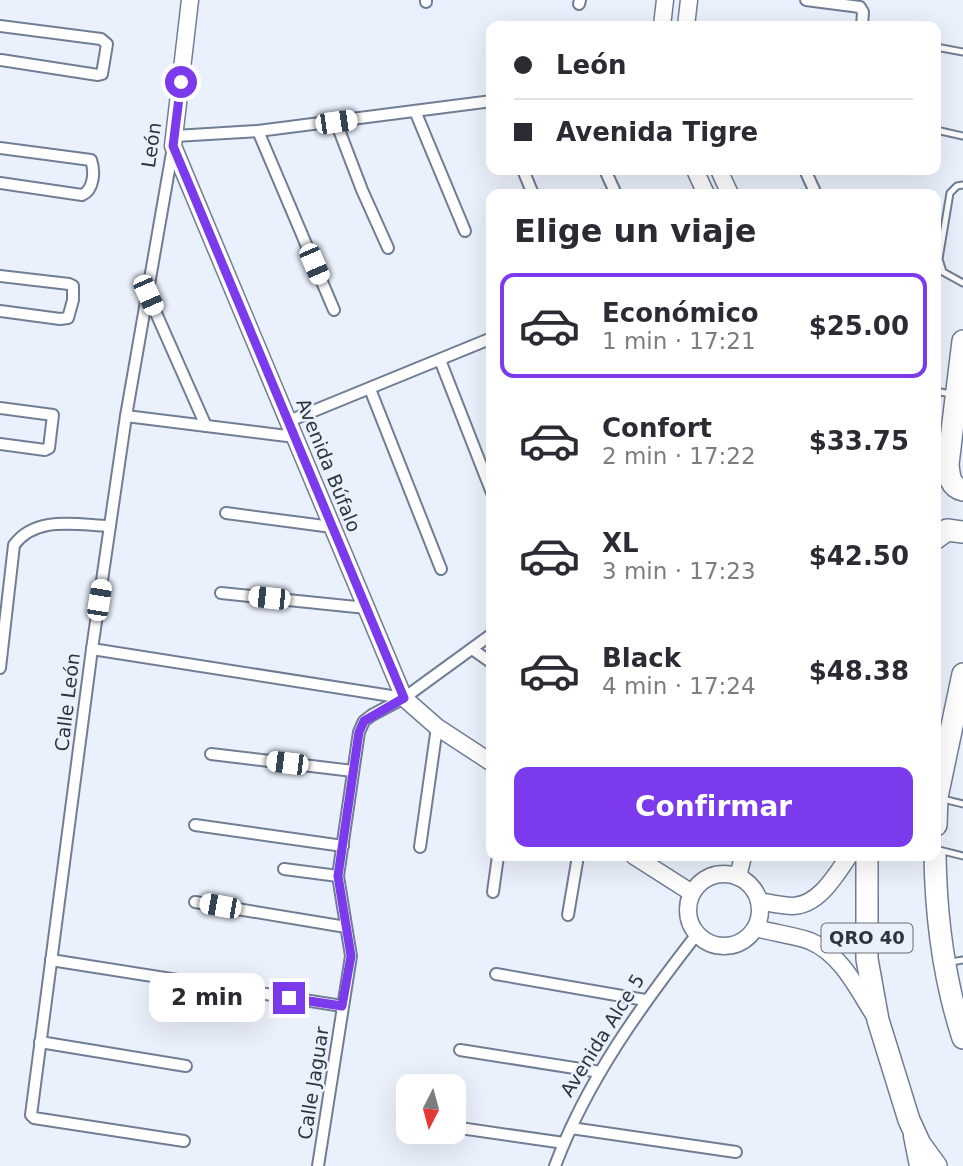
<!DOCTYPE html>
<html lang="es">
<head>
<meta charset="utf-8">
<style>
  body { margin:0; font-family:"DejaVu Sans",sans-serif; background:#f7f7f7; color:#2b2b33; height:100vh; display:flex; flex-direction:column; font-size:26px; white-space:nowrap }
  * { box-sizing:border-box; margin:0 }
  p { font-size:23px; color:#7c7c81 }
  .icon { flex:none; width:38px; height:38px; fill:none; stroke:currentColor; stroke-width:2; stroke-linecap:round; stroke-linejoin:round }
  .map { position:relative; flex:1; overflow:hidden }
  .details { position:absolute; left:486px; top:189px; width:455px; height:672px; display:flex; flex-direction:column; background:#fff; border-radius:14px; box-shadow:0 7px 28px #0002 }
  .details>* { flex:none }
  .guide { position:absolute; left:486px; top:21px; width:455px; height:154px; border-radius:14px; box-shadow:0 7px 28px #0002; display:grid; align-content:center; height:154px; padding:0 28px; background:#fff }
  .needle { width:46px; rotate:186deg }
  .fabs { position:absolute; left:396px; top:1074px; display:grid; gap:14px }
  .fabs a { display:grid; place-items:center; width:70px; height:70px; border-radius:14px; background:#fff; box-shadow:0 7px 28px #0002; font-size:35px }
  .end { position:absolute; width:32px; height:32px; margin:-16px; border:9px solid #7c3aed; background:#fff; box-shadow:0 0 0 4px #fff }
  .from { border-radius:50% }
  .bubble { position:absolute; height:49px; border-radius:14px; background:#fff; box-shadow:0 7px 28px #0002; font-size:23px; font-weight:700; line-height:49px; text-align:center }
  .car { position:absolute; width:21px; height:42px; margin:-21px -10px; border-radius:9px; box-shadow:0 0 5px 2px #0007; background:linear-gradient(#fff 24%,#345 0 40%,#fff 0 76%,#345 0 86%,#fff 0) }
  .guide b { display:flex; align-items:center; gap:24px; height:66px; font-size:26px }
  .guide b+b { border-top:2px solid #e1e1e2 }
  .guide i { width:18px; height:18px; background:#2b2b33 }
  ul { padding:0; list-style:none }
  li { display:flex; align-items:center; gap:21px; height:105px; margin:0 14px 10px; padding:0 14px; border:4px solid transparent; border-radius:14px }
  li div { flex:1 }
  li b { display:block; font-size:26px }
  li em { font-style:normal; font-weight:700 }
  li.current { border-color:#7c3aed }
  li>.icon { width:63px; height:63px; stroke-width:1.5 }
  h2 { padding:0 28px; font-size:32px; line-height:84px }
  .cta { display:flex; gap:14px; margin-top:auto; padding:14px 28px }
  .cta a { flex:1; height:80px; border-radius:14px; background:#7c3aed; color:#fff; font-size:28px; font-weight:700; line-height:80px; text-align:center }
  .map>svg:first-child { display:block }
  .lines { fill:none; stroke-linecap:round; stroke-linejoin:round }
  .lane-casing { stroke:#707e95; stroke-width:9 }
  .street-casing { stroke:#707e95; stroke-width:14 }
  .secondary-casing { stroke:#707e95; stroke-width:19 }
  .highway-casing { stroke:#707e95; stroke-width:24 }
  .lane { stroke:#fff; stroke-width:5 }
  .street { stroke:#fff; stroke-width:10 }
  .secondary { stroke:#fff; stroke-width:16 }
  .highway { stroke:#fff; stroke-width:21 }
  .route { stroke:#7c3aed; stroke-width:9 }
  .labels { text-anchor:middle; stroke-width:5; stroke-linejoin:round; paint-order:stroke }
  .shield { fill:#ebf1fc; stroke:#676d77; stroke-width:2 }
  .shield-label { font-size:18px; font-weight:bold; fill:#2e343e }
  .street-label { font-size:19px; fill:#2e343e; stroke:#ebf1fc }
</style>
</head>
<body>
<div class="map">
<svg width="963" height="1166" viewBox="0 0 963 1166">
  <rect width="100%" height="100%" fill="#ebf1fc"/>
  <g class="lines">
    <g class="lane-casing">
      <g id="lane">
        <path d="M936,47l27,5"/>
        <path d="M936,130l27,6"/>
        <path d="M963,185l-6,1 -7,7 -11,66 4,13 20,11"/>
        <path d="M936,391l14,3"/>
        <path d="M943,799l20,5"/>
        <path d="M939,850l24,6"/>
        <path d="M951,962l12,-2"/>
      </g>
    </g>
    <g class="street-casing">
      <g id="street">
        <path d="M806,0l54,7 3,5 -1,14"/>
        <path d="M426,2v-2"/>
        <path d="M579,4l1,-4"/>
        <path d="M0,26l101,13 6,5 -5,30 -4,1 -97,-15"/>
        <path d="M415,111l50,120"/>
        <path d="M336,122l26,68 26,58"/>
        <path d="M258,131l76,179"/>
        <path d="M175,136l83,-5 234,-30"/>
        <path d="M173,147l-47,269 -34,233 -61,466 3,3 150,23"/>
        <path d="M0,148l91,12c4,11 3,30 -9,35l-82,-12"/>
        <path d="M523,170l10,24"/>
        <path d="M605,170l11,24"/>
        <path d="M805,170l11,24"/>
        <path d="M0,276l69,8 4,2v14l-5,18 -8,1 -60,-8"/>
        <path d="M148,295l58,131"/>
        <path d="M440,360l52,133"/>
        <path d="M370,389l71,180"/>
        <path d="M0,408l53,7 -4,33 -4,2 -45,-6"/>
        <path d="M126,416l169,21"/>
        <path d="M289,421l203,-83"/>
        <path d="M226,513l106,14"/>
        <path d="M221,593l145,15"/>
        <path d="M92,649l312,49"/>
        <path d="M472,649l20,14"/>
        <path d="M0,668l14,-123c22,-30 63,-20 96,-19"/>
        <path d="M211,754l142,17"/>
        <path d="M195,825l148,21"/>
        <path d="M420,847l17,-120"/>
        <path d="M284,869l54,7"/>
        <path d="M493,892l5,-36"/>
        <path d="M195,902l151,25"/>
        <path d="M568,915l10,-59"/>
        <path d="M51,960l291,46"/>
        <path d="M496,974l149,26"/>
        <path d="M40,1042l146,24"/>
        <path d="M460,1050l140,22"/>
        <path d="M453,1127l111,16"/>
        <path d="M571,1128l165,24"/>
        <path d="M318,1166l33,-210 -13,-80 21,-144 5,-11 8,-6 32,-17 88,-64"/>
        <path d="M555,1166c32,-86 86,-160 142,-232"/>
      </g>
    </g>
    <g class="secondary-casing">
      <g id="secondary">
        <path d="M190,0l-17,146 231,552 33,29 55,36"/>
        <path d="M662,26l3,-26"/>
        <path d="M686,26l3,-26"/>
        <path d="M695,170l11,24"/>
        <path d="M719,170l11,24"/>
        <path d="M634,856l58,37"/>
        <circle cx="724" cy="910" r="36"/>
        <path d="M738,877l5,-21"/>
        <path d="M759,901c11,2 23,5 34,5 26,-1 43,-31 56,-50"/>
        <path d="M756,928c17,5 37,7 54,13 31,13 47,47 64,74"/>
        <path d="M912,1136l6,30"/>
      </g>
    </g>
    <g class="highway-casing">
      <g id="highway">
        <path d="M963,341l-15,123c1,12 2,23 15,26"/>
        <path d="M936,538l11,-8 16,2"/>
        <path d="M936,825l1,-28 26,-123"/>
        <path d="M867,856v103l11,61 31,100 11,24 16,22"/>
        <path d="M935,856c1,61 9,124 28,182"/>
      </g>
    </g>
    <use href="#lane" class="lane"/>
    <use href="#street" class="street"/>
    <use href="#secondary" class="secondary"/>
    <use href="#highway" class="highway"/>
  </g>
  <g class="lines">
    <path class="route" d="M181,82l-8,64 231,552 -40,23 -5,11 -21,144 13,80 -9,50 -53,-8"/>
  </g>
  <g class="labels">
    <rect class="shield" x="821.5" y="923.5" width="91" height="29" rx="5"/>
    <g class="shield-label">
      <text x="867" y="944">QRO 40</text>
    </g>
    <g class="street-label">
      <text transform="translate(151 145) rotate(-82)" y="7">León</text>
      <text transform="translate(329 465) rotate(68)" y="7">Avenida Búfalo</text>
      <text transform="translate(67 702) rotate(-83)" y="7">Calle León</text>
      <text transform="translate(602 1035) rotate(-58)" y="7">Avenida Alce 5</text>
      <text transform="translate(313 1083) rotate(-81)" y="7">Calle Jaguar</text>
    </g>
  </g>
</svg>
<div class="fabs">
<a><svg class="needle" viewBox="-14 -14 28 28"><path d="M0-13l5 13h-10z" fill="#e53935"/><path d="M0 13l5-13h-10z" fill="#7c7c81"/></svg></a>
</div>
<i class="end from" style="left:181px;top:82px"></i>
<i class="end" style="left:289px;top:998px"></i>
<div class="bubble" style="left:149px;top:973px;width:116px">2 min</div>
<i class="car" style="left:336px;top:122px;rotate:82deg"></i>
<i class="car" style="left:314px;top:264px;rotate:157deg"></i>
<i class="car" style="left:148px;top:295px;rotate:156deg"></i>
<i class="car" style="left:269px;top:598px;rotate:276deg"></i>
<i class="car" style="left:99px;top:600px;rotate:9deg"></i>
<i class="car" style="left:287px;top:763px;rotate:277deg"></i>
<i class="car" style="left:220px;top:906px;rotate:280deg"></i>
<div class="guide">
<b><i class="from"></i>León</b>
<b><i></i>Avenida Tigre</b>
</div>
<section class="details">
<h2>Elige un viaje</h2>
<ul>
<li class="current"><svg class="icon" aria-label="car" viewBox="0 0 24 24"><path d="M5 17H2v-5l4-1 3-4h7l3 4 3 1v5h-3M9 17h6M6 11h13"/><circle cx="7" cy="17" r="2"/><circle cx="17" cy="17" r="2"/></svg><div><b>Económico</b><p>1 min · 17:21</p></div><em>$25.00</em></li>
<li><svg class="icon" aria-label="car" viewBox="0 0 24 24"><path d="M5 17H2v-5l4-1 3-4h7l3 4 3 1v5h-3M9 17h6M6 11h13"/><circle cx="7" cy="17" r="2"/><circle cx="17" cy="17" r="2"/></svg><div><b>Confort</b><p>2 min · 17:22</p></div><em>$33.75</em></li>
<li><svg class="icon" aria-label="car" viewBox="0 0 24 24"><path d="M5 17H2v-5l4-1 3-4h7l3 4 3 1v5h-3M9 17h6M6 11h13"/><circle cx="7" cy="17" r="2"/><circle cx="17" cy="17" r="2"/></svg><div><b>XL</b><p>3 min · 17:23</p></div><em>$42.50</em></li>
<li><svg class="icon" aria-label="car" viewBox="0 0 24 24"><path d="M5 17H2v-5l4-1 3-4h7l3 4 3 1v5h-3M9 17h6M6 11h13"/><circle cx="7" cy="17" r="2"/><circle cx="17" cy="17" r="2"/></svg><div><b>Black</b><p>4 min · 17:24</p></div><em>$48.38</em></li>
</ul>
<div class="cta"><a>Confirmar</a></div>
</section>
</div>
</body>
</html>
